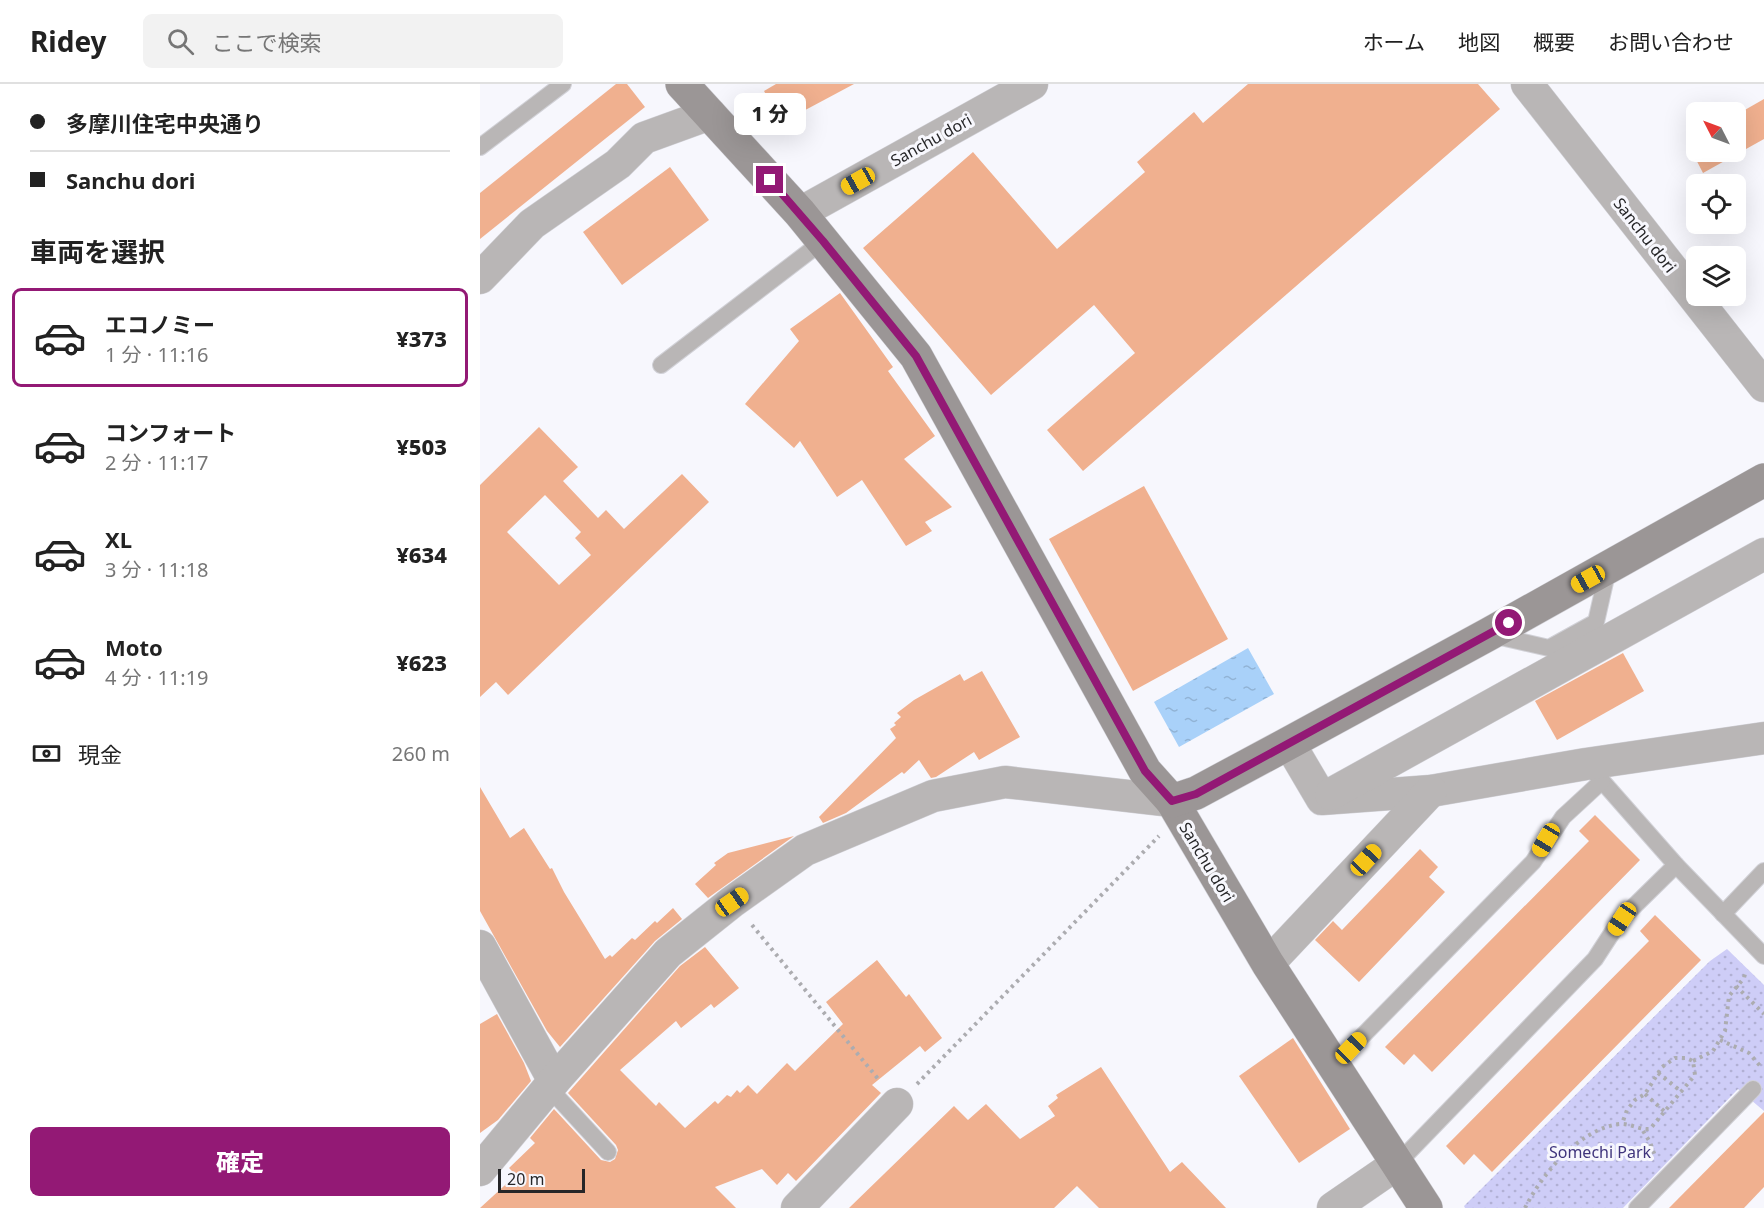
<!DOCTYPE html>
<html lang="ja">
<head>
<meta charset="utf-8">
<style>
  body { margin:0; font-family:"Noto Sans","Noto Sans JP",sans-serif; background:#f2f2f2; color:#222; height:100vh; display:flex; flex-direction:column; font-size:22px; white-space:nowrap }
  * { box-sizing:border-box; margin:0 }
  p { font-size:20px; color:#767676 }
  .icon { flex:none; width:33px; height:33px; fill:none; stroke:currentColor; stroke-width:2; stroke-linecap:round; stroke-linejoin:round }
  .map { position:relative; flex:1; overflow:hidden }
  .panel { display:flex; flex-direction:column; background:#fff; width:480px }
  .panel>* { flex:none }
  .top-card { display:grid; align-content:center; height:132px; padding:0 30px; background:#fff }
  .needle { width:39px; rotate:312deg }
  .fabs { position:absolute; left:1206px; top:18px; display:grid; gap:12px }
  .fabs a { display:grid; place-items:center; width:60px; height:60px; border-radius:9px; background:#fff; box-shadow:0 6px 24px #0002; font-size:30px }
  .scale { position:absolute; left:18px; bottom:15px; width:87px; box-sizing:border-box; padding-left:6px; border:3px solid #262628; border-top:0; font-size:16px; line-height:21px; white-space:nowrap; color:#262628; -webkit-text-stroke:4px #f7f7fd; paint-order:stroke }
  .end { position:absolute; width:27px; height:27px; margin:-14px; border:8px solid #931975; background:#fff; box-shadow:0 0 0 3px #fff }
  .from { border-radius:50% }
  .bubble { position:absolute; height:42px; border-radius:9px; background:#fff; box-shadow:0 6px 24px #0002; font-size:20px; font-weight:800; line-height:42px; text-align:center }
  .car { position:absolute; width:18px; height:36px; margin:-18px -9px; border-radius:8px; box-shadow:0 0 4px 2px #0007; background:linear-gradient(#f5c518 24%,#345 0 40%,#f5c518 0 76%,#345 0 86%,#f5c518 0) }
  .top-card b { display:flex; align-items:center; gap:21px; height:57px; font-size:22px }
  .top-card b+b { border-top:2px solid #e0e0e0 }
  .top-card i { width:15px; height:15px; background:#222 }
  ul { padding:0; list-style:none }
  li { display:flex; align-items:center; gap:18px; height:99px; margin:0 12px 9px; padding:0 18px; border:3px solid transparent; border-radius:9px }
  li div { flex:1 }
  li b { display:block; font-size:22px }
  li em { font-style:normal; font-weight:800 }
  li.selected { border-color:#931975 }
  li>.icon { width:54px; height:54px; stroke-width:1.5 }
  h2 { padding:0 30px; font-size:27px; line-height:72px }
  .pay { display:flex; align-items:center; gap:15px; height:66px; padding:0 30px; font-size:22px }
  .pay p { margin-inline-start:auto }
  .cta { display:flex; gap:12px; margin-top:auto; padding:12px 30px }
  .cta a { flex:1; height:69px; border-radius:9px; background:#931975; color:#fff; font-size:24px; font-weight:800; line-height:69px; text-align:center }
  header { display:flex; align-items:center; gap:36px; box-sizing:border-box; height:84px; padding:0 30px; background:#fff; border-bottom:2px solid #e0e0e0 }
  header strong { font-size:28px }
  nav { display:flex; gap:33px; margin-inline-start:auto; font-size:21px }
  .search { width:420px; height:54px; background:#f2f2f2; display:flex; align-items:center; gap:15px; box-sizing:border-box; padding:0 21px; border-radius:9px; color:#767676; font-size:22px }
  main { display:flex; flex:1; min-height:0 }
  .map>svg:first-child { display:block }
  .park { fill:url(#park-dots) }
  .water { fill:url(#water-ripples) }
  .building { fill:#f0b08f; fill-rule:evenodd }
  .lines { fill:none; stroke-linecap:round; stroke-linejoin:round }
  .lane-casing { stroke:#d1d1d7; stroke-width:18 }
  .street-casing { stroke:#d1d1d7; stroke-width:33 }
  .secondary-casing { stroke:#d1d1d7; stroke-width:34 }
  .path { stroke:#acacb0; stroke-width:4; stroke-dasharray:3 4.5; stroke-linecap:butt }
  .lane { stroke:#b9b6b6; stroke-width:16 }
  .street { stroke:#b9b6b6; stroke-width:32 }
  .secondary { stroke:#9b9696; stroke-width:33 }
  .route { stroke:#931975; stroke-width:8 }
  .labels { text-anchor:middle; stroke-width:6; stroke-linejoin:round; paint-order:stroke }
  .street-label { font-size:16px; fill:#262628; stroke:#f7f7fd }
  .park-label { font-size:16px; fill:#3f347c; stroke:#f7f7fd }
</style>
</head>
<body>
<header>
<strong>Ridey</strong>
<div class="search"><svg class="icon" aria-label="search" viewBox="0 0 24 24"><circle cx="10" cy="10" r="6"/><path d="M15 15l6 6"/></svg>ここで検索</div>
<nav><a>ホーム</a><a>地図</a><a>概要</a><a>お問い合わせ</a></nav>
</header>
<main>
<section class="panel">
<div class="top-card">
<b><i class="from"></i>多摩川住宅中央通り</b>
<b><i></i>Sanchu dori</b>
</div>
<h2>車両を選択</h2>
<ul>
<li class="selected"><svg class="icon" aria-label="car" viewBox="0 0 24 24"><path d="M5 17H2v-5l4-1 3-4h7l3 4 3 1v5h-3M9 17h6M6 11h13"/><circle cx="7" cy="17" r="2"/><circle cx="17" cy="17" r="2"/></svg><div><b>エコノミー</b><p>1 分 · 11:16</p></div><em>¥373</em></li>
<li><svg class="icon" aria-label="car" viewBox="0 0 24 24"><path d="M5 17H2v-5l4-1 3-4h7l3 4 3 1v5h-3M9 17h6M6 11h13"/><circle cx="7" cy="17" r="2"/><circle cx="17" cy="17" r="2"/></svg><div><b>コンフォート</b><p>2 分 · 11:17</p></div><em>¥503</em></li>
<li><svg class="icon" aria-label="car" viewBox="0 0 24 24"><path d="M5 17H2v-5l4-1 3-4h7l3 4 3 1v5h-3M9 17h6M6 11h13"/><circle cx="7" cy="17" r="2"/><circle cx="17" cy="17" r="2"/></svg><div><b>XL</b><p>3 分 · 11:18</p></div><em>¥634</em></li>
<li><svg class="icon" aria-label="car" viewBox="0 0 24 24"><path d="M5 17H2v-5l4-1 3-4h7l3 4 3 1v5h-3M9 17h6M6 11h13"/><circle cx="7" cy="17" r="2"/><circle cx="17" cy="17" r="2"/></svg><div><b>Moto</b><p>4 分 · 11:19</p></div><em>¥623</em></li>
</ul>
<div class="pay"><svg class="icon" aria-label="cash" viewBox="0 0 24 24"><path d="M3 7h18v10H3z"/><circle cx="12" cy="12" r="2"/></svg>現金<p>260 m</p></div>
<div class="cta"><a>確定</a></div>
</section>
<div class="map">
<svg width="1284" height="1124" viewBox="0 0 1284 1124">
  <defs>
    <pattern id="park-dots" width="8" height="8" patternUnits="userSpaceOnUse" patternTransform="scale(1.5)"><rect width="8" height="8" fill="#cecdf7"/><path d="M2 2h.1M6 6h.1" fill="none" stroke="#b1b0d4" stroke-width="1.8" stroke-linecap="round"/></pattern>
    <pattern id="water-ripples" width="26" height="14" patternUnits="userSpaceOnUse" patternTransform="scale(1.5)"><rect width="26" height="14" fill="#a9d1f9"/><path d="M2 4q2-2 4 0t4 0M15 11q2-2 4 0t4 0" fill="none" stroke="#91b3d5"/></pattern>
  </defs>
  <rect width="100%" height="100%" fill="#f7f7fd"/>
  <path class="park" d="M1247,865l37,36v126l-26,-22 -115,119h-158l-1,-2 246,-245z"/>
  <path class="water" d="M768,564l26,46 -95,53 -25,-45z"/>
  <g class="building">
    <path d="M136,0h11l18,23 -165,132v-46z"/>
    <path d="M296,0h78l-73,39 -17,-32z"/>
    <path d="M768,0h230l22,25 -417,362 -36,-41 88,-77 -41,-48 -103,90 -128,-147 110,-96 84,97 88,-77 -8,-10 57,-50 9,11z"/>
    <path d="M1284,15v40l-61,34 -16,-31 9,-5v15h40v-37z"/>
    <path d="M190,83l39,53 -87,65 -39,-53z"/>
    <path d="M360,209l53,74 -5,4 47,65 -31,23 48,48 -27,15 7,9 -26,15 -44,-66 -25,17 -37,-56 -6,7 -49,-44 54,-63 -9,-12z"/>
    <path d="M59,343l39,40 -15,14 35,37 8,-8 18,19 58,-55 27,28 -201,193 -12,-13 -16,15v-212zM65,411l36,37 -6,6 16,17 -32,30 -52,-53z"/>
    <path d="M664,402l84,153 -95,52 -84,-152z"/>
    <path d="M1143,569l21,38 -87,49 -22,-39z"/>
    <path d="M502,587l38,66 -41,23 -5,-8 -38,25 -5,1 -12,-18 -15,14 -2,-2 -56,41 -23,10 -4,-6 77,-79 -6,-9 6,-4 -2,-2 7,-6 -4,-4 17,-13 46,-26 4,7z"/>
    <path d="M0,703l30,51 14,-10 26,41 2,-1 12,24 41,67 5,-4 2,2 20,-19 3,2 20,-19 2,2 16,-15 9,11 -27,22 -95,106 -13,-16 -67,-120z"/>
    <path d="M1115,731l45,45 -208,212 -18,-18 -10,11 -19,-18 204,-206 -10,-10z"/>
    <path d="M314,752l-86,62 -13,-14 21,-19 -2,-2 14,-10z"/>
    <path d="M940,765l18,18 -9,10 16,15 -86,90 -44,-42 18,-19 9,9z"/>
    <path d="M1175,831l46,45 -209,212 -18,-18 -10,11 -18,-19 203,-205 -9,-10z"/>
    <path d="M225,863l34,41 -25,20 -3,-4 -30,24 -5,-7 -56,49 36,36 3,-4 26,26 30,-27 3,3 9,-9 4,2 6,-7 3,3 8,-8 9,9 30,-31 8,8 48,-47 -17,-22 51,-42 29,37 3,-3 33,44 -17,14 -5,-6 -48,39 9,8 -85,88 -8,-8 -11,12 -15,-16 -47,18 21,21h-256l36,-33 -7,-7 26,-25 -5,-5 24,-29 47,51 9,2 5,-3 3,-9 -2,-5 -48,-52 112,-127z"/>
    <path d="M17,930l27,49 7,18 -33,39 -18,13v-109z"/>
    <path d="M813,954l57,91 -51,34 -60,-87z"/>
    <path d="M621,983l69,105 12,-10 44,46h-127l-22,-22 -23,22h-205l105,-102 14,14 18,-16 34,35 35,-23 -7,-10 10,-8 -2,-3z"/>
    <path d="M1284,1028v75l-20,21h-75z"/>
  </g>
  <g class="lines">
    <g class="lane-casing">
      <g id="lane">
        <path d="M0,63l83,-63"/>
        <path d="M181,281l162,-124"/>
        <path d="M1012,551l57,13 47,-26 12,-53"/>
        <path d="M1115,689l81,92 88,91"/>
        <path d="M1243,830l41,-43"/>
        <path d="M854,981l199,-203 30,-45 39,-36"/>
        <path d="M69,1004l59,64"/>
        <path d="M917,1080l198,-205 26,-40 55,-54"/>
        <path d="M1157,1124l116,-119"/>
      </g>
    </g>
    <g class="street-casing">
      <g id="street">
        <path d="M1047,0l237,302"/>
        <path d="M320,129l232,-129"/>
        <path d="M0,194l52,-54 86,-60 26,-26 66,-24"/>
        <path d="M809,659l33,56 109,-8 155,-27 178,-26"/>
        <path d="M851,710l433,-240"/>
        <path d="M0,862l74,135"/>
        <path d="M788,880l163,-173"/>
        <path d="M0,1086l74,-89 114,-128 64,-51 73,-52 128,-54 72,-14 167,19"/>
        <path d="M317,1124l100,-104"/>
        <path d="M853,1124l64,-44"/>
      </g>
    </g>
    <g class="secondary-casing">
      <g id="secondary">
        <path d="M202,0l118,129 116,143 229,415 27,30 96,163 158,244"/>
        <path d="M692,717l24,-8 93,-50 200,-109 275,-154"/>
      </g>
    </g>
    <g class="path">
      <path d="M272,841l127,155"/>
      <path d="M1256,902l28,28"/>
      <path d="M1240,956l29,13 12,14"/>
      <path d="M1213,977l20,-10 12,-20 4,-35 15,-18 2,-8"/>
      <path d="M1178,989l24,19"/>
      <path d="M437,1000l242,-248"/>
      <path d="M1165,1010l20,18"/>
      <path d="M1163,1047l7,11 5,14"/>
      <path d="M1045,1124c17,-34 53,-78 94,-84 11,-1 20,6 31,5l45,-54 -2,-14 -7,-3h-11l-13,9 -17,27 -10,6 -8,10 -5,14"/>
    </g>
    <use href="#lane" class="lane"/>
    <use href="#street" class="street"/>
    <use href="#secondary" class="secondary"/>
  </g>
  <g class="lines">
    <path class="route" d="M290,96l53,61 93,115 229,415 27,30 24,-7 313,-171"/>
  </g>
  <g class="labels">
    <g class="street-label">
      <text transform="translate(451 56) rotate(-29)" y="6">Sanchu dori</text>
      <text transform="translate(1165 151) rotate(52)" y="6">Sanchu dori</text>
      <text transform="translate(727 778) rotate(59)" y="6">Sanchu dori</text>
    </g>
    <g class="park-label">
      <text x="1120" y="1074">Somechi Park</text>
    </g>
  </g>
</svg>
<div class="fabs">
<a><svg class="needle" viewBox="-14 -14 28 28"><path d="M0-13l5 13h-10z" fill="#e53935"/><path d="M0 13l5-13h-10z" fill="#767676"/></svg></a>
<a><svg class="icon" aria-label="locate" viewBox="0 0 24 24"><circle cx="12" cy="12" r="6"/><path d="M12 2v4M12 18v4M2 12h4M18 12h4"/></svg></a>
<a><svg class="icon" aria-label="layers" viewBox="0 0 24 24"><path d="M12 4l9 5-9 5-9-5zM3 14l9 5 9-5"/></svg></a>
</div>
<div class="scale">20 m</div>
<i class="end from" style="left:1029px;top:539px"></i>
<i class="end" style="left:290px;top:96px"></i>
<div class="bubble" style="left:254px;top:9px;width:72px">1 分</div>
<i class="car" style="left:378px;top:97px;rotate:241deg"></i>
<i class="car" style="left:1108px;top:495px;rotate:241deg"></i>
<i class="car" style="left:1066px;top:756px;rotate:211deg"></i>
<i class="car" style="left:886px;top:776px;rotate:43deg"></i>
<i class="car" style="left:252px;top:818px;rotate:55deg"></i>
<i class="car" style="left:1142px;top:835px;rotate:214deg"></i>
<i class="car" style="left:871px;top:964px;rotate:44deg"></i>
</div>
</main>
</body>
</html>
